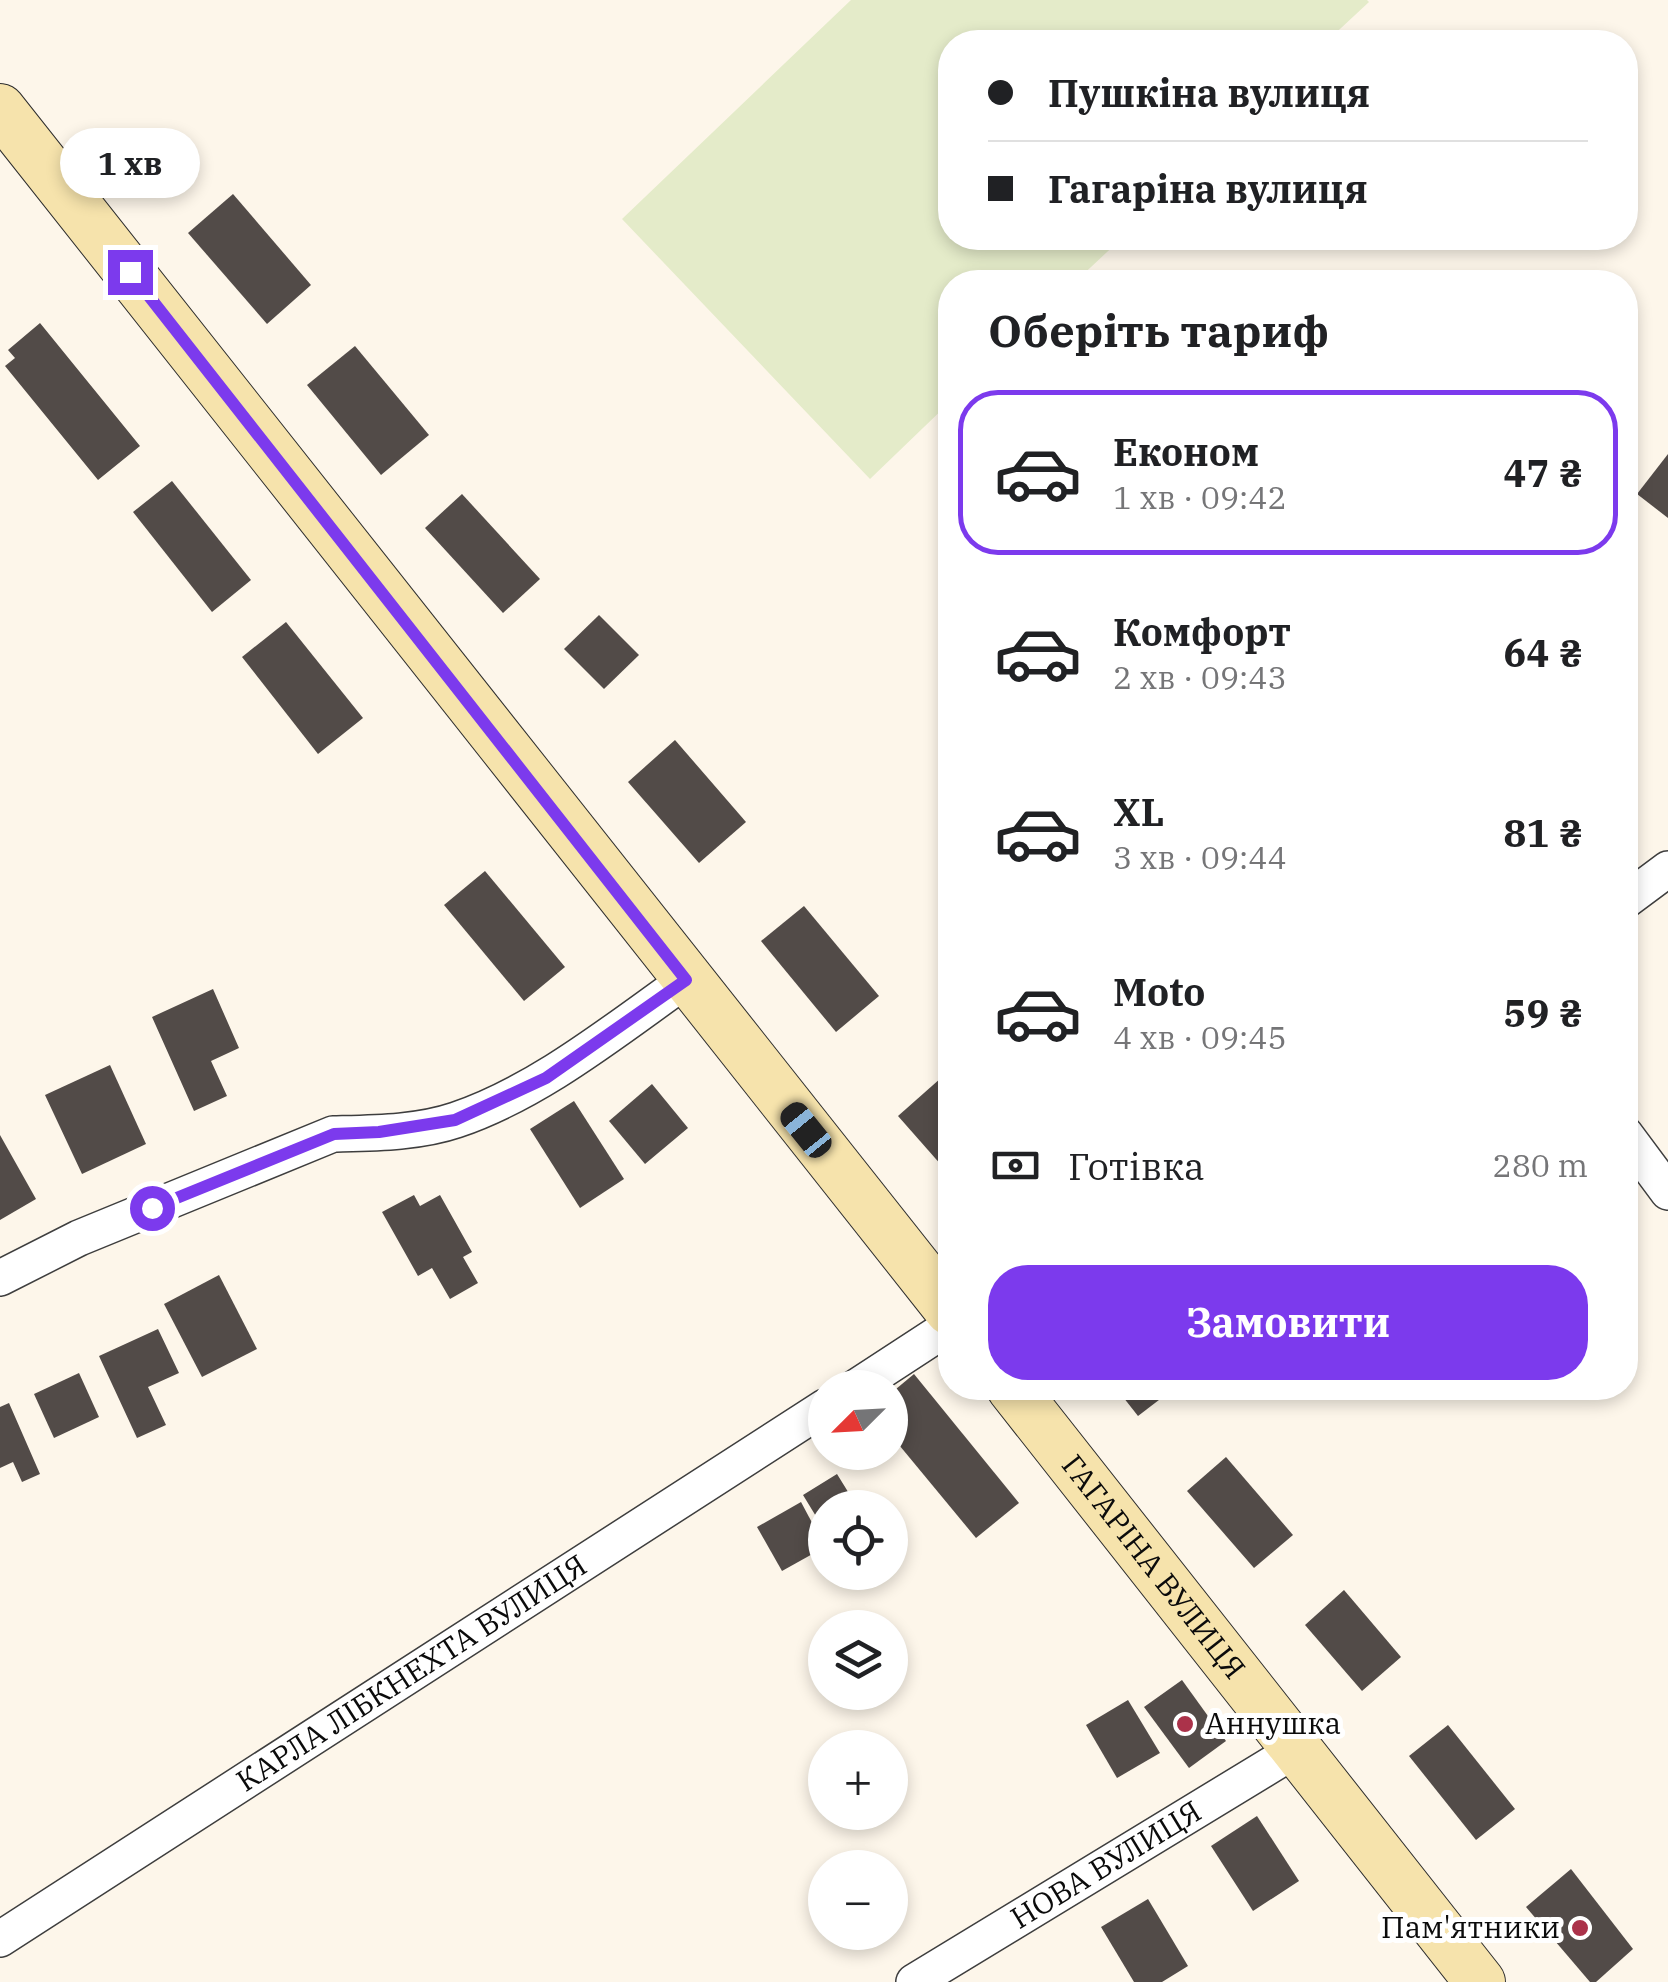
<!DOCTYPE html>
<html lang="uk">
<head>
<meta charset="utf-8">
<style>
  body { margin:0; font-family:"IBM Plex Serif",serif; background:#f2f2f2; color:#202124; height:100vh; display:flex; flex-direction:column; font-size:38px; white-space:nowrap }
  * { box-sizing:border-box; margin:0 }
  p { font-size:32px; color:#757577 }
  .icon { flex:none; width:55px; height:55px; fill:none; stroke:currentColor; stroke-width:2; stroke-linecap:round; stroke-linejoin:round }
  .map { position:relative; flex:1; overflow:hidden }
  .details { position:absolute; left:938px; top:270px; width:700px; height:1130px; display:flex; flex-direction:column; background:#fff; border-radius:40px; box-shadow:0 5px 15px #0003 }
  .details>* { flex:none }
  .hud { position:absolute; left:938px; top:30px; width:700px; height:220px; border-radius:40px; box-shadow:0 5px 15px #0003; display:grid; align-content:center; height:220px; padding:0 50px; background:#fff }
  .needle { width:65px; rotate:246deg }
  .tools { position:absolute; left:808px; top:1370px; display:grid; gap:20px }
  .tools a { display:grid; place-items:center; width:100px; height:100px; border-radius:50%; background:#fff; box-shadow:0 5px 15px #0003; font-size:50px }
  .end { position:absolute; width:45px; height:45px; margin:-22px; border:12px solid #7c3aed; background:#fff; box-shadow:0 0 0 5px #fff }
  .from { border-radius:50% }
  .bubble { position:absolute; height:70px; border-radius:35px; background:#fff; box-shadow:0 5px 15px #0003; font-size:32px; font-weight:700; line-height:70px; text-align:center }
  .car { position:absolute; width:30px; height:60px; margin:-30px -15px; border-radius:12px; box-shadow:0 0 8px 2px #0007; background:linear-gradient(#222 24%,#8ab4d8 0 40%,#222 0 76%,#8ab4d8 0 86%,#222 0) }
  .hud b { display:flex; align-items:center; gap:35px; height:95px; font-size:38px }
  .hud b+b { border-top:2px solid #e0e0e0 }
  .hud i { width:25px; height:25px; background:#202124 }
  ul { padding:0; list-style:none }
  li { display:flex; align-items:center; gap:30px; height:165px; margin:0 20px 15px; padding:0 30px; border:5px solid transparent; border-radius:40px }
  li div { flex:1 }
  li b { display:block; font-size:38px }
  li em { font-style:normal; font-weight:700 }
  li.on { border-color:#7c3aed }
  li>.icon { width:90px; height:90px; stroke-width:1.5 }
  h2 { padding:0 50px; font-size:45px; line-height:120px }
  .pay { display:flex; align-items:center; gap:25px; height:110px; padding:0 50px; font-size:38px }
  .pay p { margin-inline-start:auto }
  .primary-button { display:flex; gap:20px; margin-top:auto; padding:20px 50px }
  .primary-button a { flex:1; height:115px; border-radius:40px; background:#7c3aed; color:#fff; font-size:40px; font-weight:700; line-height:115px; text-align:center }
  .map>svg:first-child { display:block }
  .pitch { fill:#e4ebc9 }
  .building { fill:#524b48 }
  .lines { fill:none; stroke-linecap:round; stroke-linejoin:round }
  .minor-casing { stroke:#3e3e3e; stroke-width:38 }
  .secondary-casing { stroke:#2d2d2d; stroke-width:52 }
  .minor { stroke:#fff; stroke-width:35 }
  .secondary { stroke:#f6e3ac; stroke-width:50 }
  .route { stroke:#7c3aed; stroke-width:12 }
  .poi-dot { fill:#ab324a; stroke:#fff; stroke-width:4 }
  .labels { text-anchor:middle; stroke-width:10; stroke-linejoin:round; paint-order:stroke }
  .street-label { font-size:30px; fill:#0b0b0b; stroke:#fff }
  .poi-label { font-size:30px; fill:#0b0b0b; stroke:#fff; text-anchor:start }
</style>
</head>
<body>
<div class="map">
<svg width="1668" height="1982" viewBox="0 0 1668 1982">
  <rect width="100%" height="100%" fill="#fdf6ea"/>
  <path class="pitch" d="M851,0h516l2,2 -43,40h-376v196h172l-47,44h-125v120l-80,77 -248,-260z"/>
  <g class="building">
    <path d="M233,194l78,91 -44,39 -79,-91z"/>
    <path d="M40,323l100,123 -42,34 -93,-114 10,-8 -7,-8z"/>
    <path d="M355,346l74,89 -48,40 -74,-90z"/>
    <path d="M1668,454v64l-31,-24z"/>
    <path d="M172,481l79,99 -39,32 -79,-100z"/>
    <path d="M462,494l78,85 -37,34 -78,-85z"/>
    <path d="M599,615l40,40 -35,34 -40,-40z"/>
    <path d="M286,622l77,96 -45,36 -76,-97z"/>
    <path d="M675,740l71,82 -47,41 -71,-81z"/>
    <path d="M485,871l80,96 -41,34 -80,-96z"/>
    <path d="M804,906l75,90 -43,36 -75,-91z"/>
    <path d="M213,989l26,59 -28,13 16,35 -33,15 -42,-94z"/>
    <path d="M110,1065l36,79 -64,30 -37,-79z"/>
    <path d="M950,1070v105l-52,-59z"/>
    <path d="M652,1084l36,44 -43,36 -36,-43z"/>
    <path d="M574,1101l50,78 -44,29 -50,-79z"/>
    <path d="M0,1135l36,64 -36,21z"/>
    <path d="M414,1195l6,11 20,-11 32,57 -9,5 15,26 -28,16 -18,-31 -14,8 -36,-64z"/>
    <path d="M219,1275l38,74 -55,28 -38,-73z"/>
    <path d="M158,1329l21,44 -31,14 18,38 -29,13 -38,-82z"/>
    <path d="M79,1373l20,44 -45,21 -20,-44z"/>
    <path d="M914,1374l105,129 -43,35 -86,-104v-40z"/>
    <path d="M1116,1388h55l1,2 -34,26z"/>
    <path d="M9,1403l31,71 -18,8 -9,-20 -13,6v-61z"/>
    <path d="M1226,1457l67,78 -39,33 -67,-77z"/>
    <path d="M837,1474l21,34h-33v23l-22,-36z"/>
    <path d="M801,1502l24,45 -43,24 -25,-44z"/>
    <path d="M1344,1590l57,67 -39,34 -57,-66z"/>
    <path d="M1182,1680l44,61 -37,27 -45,-61z"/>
    <path d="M1128,1700l32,53 -43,25 -31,-53z"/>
    <path d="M1448,1725l67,84 -39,31 -67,-84z"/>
    <path d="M1257,1816l42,65 -46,30 -42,-65z"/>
    <path d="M1571,1869l62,80 -37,33h-6l-64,-75z"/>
    <path d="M1148,1899l40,67 -26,16h-28l-33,-55z"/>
  </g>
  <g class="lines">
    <g class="minor-casing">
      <g id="minor">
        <path d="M1625,901l43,-32"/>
        <path d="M1625,1134l43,58"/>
        <path d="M0,1278l79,-40 254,-104c40,-1 85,-1 123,-14 83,-28 159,-90 230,-140"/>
        <path d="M855,1388l95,-62"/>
        <path id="s1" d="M0,1939l825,-532"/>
        <path id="s2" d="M914,1982l383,-233"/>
      </g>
    </g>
    <g class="secondary-casing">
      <g id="secondary">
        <path d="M0,109l950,1201"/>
        <path id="s3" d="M1012,1388l468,594"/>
      </g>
    </g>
    <use href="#minor" class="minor"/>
    <use href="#secondary" class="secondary"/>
  </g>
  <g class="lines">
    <path class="route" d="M130,272l556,708 -140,98 -91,42 -76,12 -45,2 -182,74"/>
  </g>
  <g class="poi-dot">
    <circle cx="1185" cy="1724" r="10"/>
    <circle cx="1580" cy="1928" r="10"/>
  </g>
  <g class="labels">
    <g class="street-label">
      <text dy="10" stroke="none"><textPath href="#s3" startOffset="228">ГАГАРІНА ВУЛИЦЯ</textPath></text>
      <text dy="10" stroke="none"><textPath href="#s1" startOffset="490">КАРЛА ЛІБКНЕХТА ВУЛИЦЯ</textPath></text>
      <text dy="10" stroke="none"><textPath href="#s2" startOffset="225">НОВА ВУЛИЦЯ</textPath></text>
    </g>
    <g class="poi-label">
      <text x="1205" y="1734">Аннушка</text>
      <text x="1560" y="1938" text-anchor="end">Пам'ятники</text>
    </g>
  </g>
</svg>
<div class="tools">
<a><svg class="needle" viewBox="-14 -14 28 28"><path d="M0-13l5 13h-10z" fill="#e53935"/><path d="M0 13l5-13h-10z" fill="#757577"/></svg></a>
<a><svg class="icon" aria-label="locate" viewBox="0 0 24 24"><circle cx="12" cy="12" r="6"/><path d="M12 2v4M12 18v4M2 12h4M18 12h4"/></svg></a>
<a><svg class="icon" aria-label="layers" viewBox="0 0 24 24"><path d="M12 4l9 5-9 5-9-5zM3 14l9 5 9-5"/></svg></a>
<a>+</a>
<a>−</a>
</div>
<i class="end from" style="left:152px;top:1208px"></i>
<i class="end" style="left:130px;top:272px"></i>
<div class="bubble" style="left:60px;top:128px;width:140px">1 хв</div>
<i class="car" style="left:806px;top:1130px;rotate:321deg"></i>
<div class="hud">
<b><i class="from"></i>Пушкіна вулиця</b>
<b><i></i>Гагаріна вулиця</b>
</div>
<section class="details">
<h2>Оберіть тариф</h2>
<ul>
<li class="on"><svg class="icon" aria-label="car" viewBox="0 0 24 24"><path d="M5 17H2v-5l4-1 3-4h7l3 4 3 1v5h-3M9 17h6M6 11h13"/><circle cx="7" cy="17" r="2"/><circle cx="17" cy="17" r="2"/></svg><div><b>Економ</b><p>1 хв · 09:42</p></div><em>47 ₴</em></li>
<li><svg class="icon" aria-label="car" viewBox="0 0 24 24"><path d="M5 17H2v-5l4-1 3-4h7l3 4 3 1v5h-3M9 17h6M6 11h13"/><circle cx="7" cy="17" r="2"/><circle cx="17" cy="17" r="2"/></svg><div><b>Комфорт</b><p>2 хв · 09:43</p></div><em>64 ₴</em></li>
<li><svg class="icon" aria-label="car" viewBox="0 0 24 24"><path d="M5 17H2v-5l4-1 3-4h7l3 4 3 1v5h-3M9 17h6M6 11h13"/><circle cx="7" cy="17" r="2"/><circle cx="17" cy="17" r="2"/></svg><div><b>XL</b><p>3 хв · 09:44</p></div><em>81 ₴</em></li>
<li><svg class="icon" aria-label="car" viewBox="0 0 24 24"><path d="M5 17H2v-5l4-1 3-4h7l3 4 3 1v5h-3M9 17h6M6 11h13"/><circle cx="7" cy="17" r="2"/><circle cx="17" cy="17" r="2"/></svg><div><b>Moto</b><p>4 хв · 09:45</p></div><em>59 ₴</em></li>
</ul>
<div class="pay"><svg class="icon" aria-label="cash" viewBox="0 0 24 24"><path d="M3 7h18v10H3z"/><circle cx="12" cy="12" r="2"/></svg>Готівка<p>280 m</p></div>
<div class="primary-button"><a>Замовити</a></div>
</section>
</div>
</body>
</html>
